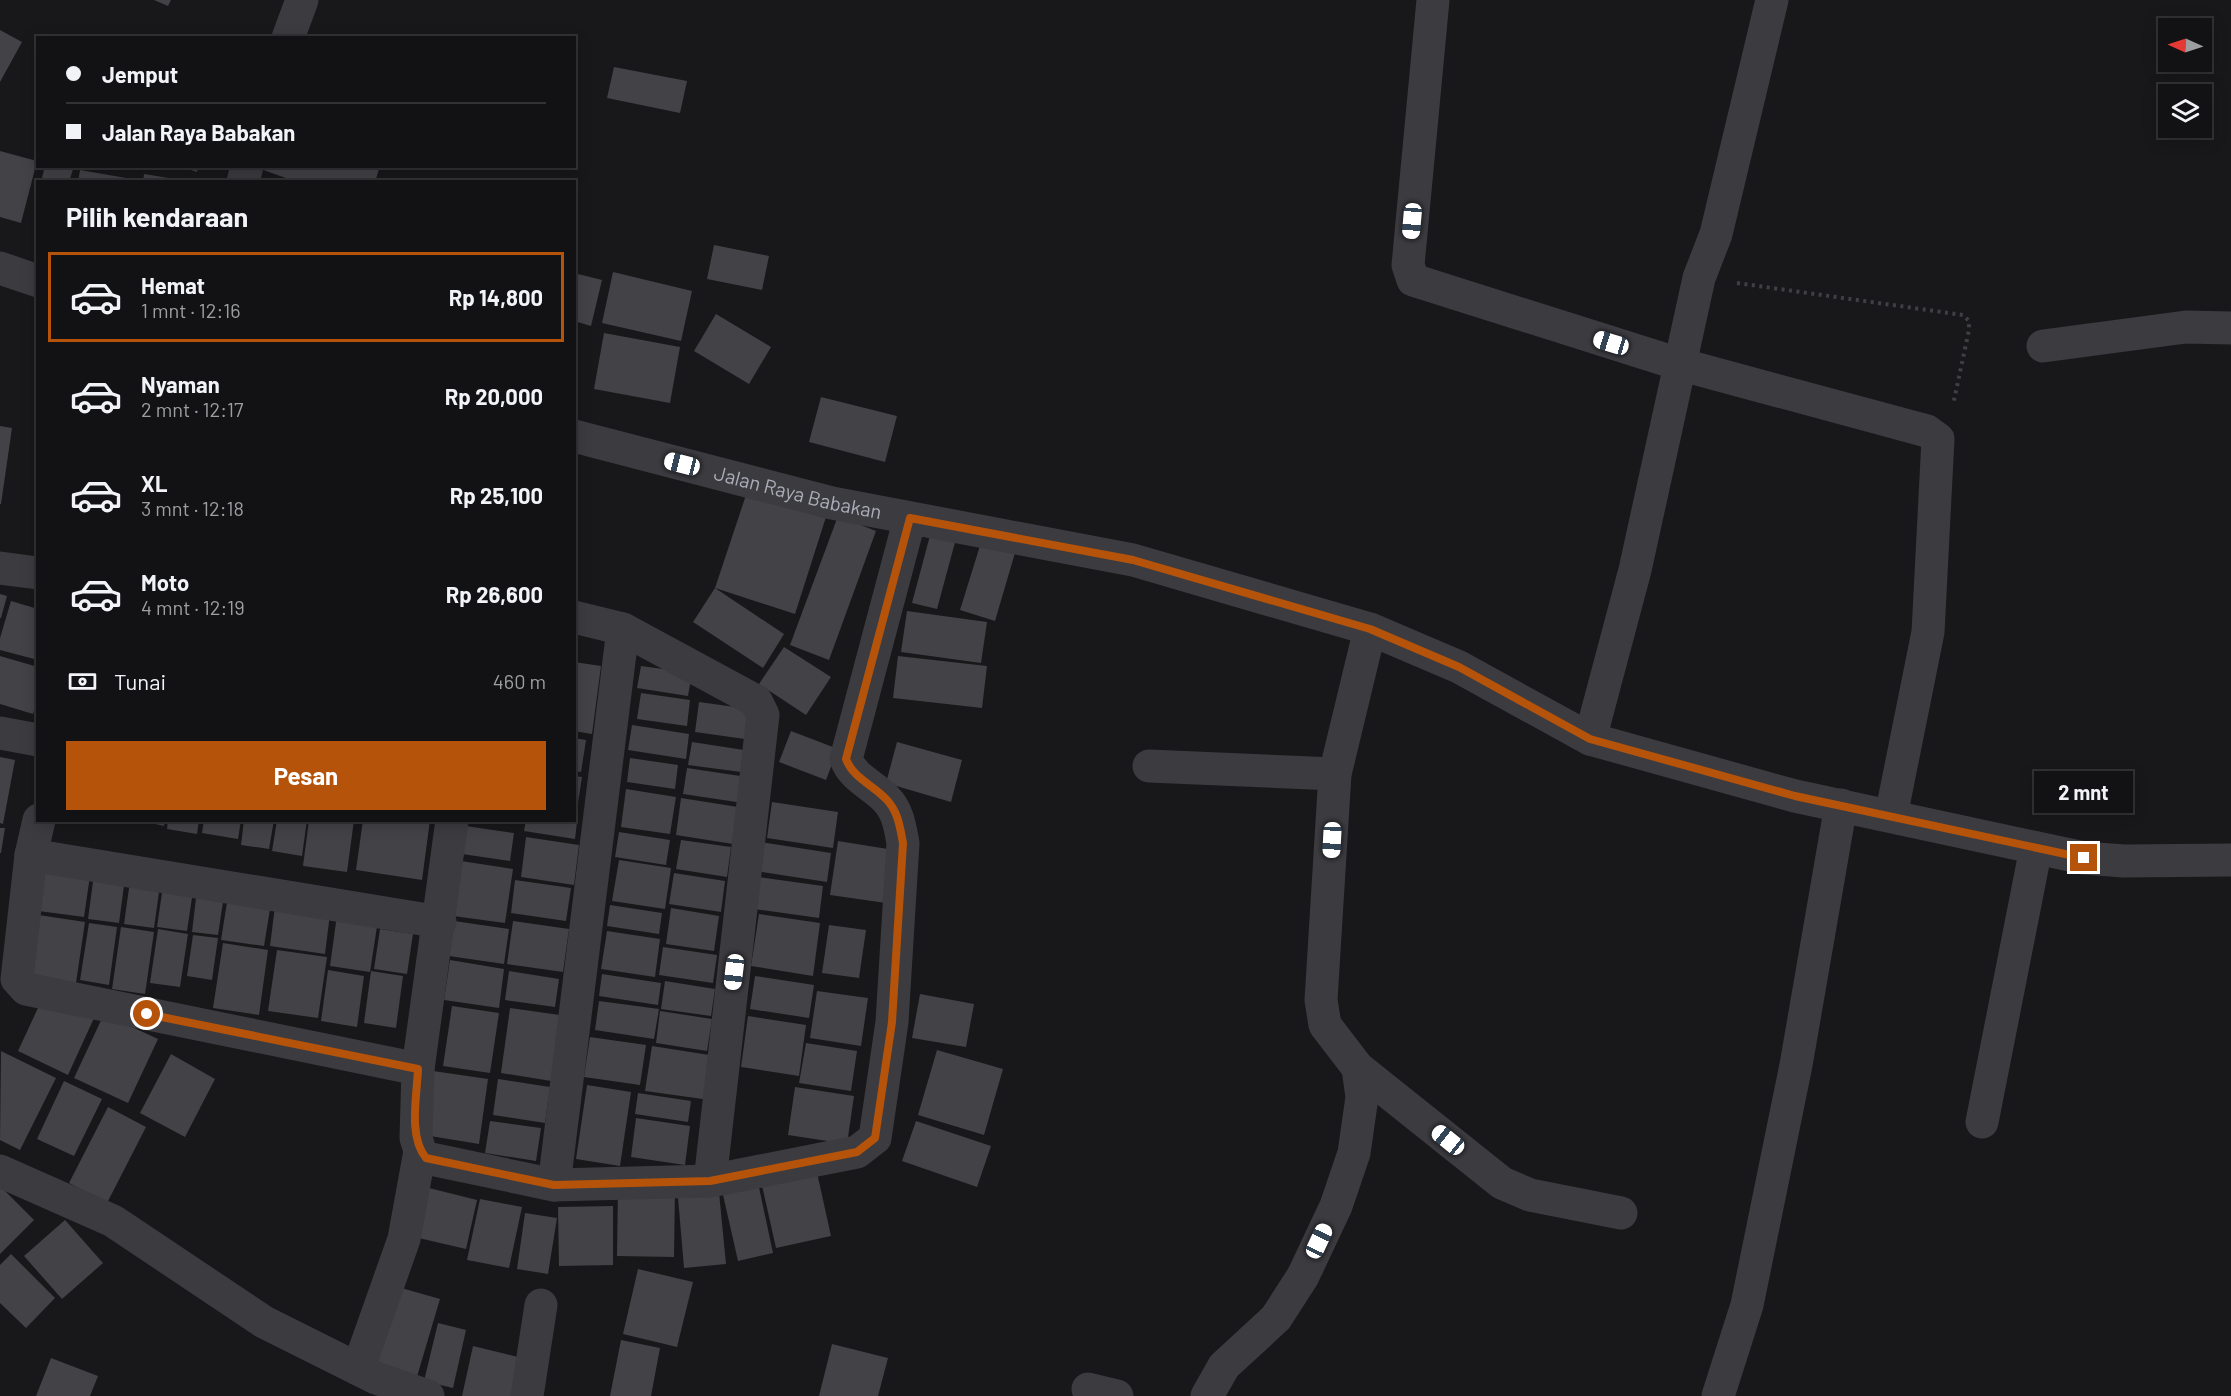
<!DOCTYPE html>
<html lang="id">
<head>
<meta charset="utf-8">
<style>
  body { margin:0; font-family:Barlow,sans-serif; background:#1f2022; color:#f1f3f6; height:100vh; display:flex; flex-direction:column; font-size:22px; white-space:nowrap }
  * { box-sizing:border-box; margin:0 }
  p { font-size:20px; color:#9c9ea0 }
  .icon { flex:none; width:33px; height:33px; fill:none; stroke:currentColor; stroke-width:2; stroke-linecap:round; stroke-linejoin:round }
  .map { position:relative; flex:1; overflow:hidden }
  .details { position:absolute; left:36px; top:180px; width:540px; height:642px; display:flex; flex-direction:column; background:#121214; border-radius:0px; box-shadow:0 3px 15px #0003,0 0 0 2px #313234 }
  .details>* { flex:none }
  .top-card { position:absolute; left:36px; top:36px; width:540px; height:132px; border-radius:0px; box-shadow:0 3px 15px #0003,0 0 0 2px #313234; display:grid; align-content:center; height:132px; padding:0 30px; background:#121214 }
  .needle { width:39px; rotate:273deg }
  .tools { position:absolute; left:2158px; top:18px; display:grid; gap:12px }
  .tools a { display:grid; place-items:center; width:54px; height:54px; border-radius:0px; background:#121214; box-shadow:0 3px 15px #0003,0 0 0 2px #313234; font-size:30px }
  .end { position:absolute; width:27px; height:27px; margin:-14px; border:8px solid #b45309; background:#fff; box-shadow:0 0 0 3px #fff }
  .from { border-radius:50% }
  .bubble { position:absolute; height:42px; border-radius:0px; background:#121214; box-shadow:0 3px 15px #0003,0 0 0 2px #313234; font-size:20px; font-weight:700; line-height:42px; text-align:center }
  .car { position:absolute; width:18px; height:36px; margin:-18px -9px; border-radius:8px; box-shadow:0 0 4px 2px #0007; background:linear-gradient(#fff 24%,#345 0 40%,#fff 0 76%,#345 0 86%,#fff 0) }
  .top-card b { display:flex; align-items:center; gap:21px; height:57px; font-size:22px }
  .top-card b+b { border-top:2px solid #313234 }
  .top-card i { width:15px; height:15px; background:#f1f3f6 }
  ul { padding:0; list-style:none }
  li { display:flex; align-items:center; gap:18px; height:90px; margin:0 12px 9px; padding:0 18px; border:3px solid transparent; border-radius:0px }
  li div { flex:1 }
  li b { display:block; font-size:22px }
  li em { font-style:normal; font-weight:700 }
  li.selected { border-color:#b45309 }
  li>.icon { width:54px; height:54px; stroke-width:1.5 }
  h2 { padding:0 30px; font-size:27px; line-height:72px }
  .pay { display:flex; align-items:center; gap:15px; height:66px; padding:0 30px; font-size:22px }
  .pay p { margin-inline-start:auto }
  .primary-button { display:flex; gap:12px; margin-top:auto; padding:12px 30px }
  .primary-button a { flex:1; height:69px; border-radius:0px; background:#b45309; color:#fff; font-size:24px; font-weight:700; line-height:69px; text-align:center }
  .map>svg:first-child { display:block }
  .building { fill:#424247 }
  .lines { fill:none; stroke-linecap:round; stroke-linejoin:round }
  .path { stroke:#3f4045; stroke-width:4; stroke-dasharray:3 4.5; stroke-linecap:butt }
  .minor { stroke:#3b3b40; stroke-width:33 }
  .route { stroke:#b45309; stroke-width:8 }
  .labels { text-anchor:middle; stroke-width:4.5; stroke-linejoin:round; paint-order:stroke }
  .street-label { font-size:20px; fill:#abadb8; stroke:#131315 }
</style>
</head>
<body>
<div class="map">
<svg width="2231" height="1396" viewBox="0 0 2231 1396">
  <rect width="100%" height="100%" fill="#18181a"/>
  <g class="building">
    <path d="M154,0h17l-3,6z"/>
    <path d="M0,30l22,12 -22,40z"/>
    <path d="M614,67l73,14 -7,32 -73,-15z"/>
    <path d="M0,151l37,10 -16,62 -21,-6z"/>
    <path d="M45,166h29l-5,16 -27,-4z"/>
    <path d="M179,166h19l-1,6z"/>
    <path d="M380,166l-5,16h-78l-42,-15z"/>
    <path d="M80,170l52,9v3h-54z"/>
    <path d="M144,174l37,6v2h-38z"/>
    <path d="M714,245l55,11 -7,34 -55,-11z"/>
    <path d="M613,272l79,19 -11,50 -79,-18z"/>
    <path d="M574,273l28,7 -11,46 -17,-5z"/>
    <path d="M716,314l55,33 -22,37 -55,-33z"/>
    <path d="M604,333l76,14 -10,56 -76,-14z"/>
    <path d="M821,397l76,19 -12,46 -76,-20z"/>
    <path d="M0,426l12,2 -11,76h-1z"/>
    <path d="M747,492l79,25 -31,97 -80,-26z"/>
    <path d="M838,516l38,15 -47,129 -39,-15z"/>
    <path d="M932,528l25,7 -20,74 -25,-6z"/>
    <path d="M983,536l34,10 -22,75 -35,-11z"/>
    <path d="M715,588l69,46 -21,34 -70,-46z"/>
    <path d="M0,594l7,2 -6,22h-1z"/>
    <path d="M11,601l27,8v51l-38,-10v-12z"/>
    <path d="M907,611l80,11 -6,41 -80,-11z"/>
    <path d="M784,647l47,30 -25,38 -47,-31z"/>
    <path d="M0,656l38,11v30l-5,17 -33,-10z"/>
    <path d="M898,656l89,10 -5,42 -89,-10z"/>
    <path d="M574,662l27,4 -9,68 -18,-3z"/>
    <path d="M641,666l51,7 -4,23 -51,-8z"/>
    <path d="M641,693l49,7 -3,26 -50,-7z"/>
    <path d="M699,702l58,8 -5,30 -57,-8z"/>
    <path d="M632,725l57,9 -3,25 -58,-9z"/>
    <path d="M791,731l47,18 -12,31 -47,-18z"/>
    <path d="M574,738l12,2 -5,32 -7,-1z"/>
    <path d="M692,742l52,8 -3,22 -53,-7z"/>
    <path d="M897,742l65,18 -11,42 -65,-19z"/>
    <path d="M0,757l15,3 -12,64 -3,-1z"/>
    <path d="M630,758l48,7 -3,24 -48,-7z"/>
    <path d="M687,768l60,9 -4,26 -60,-9z"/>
    <path d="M574,776l8,1 -5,32h-3z"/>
    <path d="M626,789l50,8 -6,37 -49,-7z"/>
    <path d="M681,798l57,9 -5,37 -57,-9z"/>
    <path d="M772,802l66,10 -5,36 -66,-10z"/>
    <path d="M574,813l4,1 -3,25 -51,-8 2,-11h48z"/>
    <path d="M139,820h26l-1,6z"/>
    <path d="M168,820h31l-2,14 -30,-5z"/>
    <path d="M204,820h37l-3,19 -36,-6z"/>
    <path d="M244,820h30l-5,29 -28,-4z"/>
    <path d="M277,820h30l-5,36 -30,-5z"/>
    <path d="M309,820h45l-7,52 -44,-6z"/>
    <path d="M363,820h67l-8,60 -66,-10z"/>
    <path d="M500,820h16l-1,4z"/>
    <path d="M466,826l48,7 -4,28 -48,-7z"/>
    <path d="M0,828h5l-4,25h-1z"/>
    <path d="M619,832l51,8 -4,25 -51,-8z"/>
    <path d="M526,837l53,8 -5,40 -53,-8z"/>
    <path d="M681,840l50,7 -4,30 -51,-8z"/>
    <path d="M838,841l56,9 -8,53 -56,-8z"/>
    <path d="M760,842l71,11 -4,29 -71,-11z"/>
    <path d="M619,860l52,8 -6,41 -53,-8z"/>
    <path d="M38,861l53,8 -7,48 -53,-7z"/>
    <path d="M461,861l52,8 -8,54 -52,-7z"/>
    <path d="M674,873l51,8 -4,31 -52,-8z"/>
    <path d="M94,874l31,4 -6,45 -31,-4z"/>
    <path d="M759,877l64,9 -4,32 -65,-9z"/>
    <path d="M515,880l56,8 -5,33 -55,-8z"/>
    <path d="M130,881l30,4 -6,43 -30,-4z"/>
    <path d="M163,886l30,5 -6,40 -30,-4z"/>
    <path d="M228,896l43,7 -7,43 -43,-6z"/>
    <path d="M196,898l27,4 -5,33 -26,-3z"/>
    <path d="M610,905l52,8 -3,21 -52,-8z"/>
    <path d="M275,906l55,8 -5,40 -55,-8z"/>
    <path d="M671,908l48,8 -5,35 -48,-7z"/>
    <path d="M32,914l53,8 -9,61 -53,-8z"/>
    <path d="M759,914l61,9 -7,53 -62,-10z"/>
    <path d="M337,915l41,5 -8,52 -40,-6z"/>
    <path d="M454,921l55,8 -5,35 -55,-8z"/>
    <path d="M513,921l56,8 -6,43 -56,-8z"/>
    <path d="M89,923l28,4 -8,58 -29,-5z"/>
    <path d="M829,925l37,5 -7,48 -37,-5z"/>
    <path d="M121,927l33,5 -9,62 -33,-5z"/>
    <path d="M158,929l30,5 -8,53 -30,-4z"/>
    <path d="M380,929l33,5 -6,40 -33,-5z"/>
    <path d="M607,931l53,8 -5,38 -54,-8z"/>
    <path d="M193,935l25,3 -6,42 -25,-4z"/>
    <path d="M223,943l45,7 -9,65 -46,-7z"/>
    <path d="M663,947l54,8 -4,28 -54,-8z"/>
    <path d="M277,950l50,7 -9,61 -50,-7z"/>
    <path d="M450,960l54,9 -5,39 -55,-8z"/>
    <path d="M328,970l36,6 -7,51 -36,-6z"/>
    <path d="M371,971l32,5 -7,52 -32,-5z"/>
    <path d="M509,971l50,8 -4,28 -50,-7z"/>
    <path d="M602,974l59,9 -3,22 -59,-9z"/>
    <path d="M755,976l59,9 -5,33 -59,-9z"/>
    <path d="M665,981l50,8 -4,27 -50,-7z"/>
    <path d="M817,991l51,7 -7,48 -51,-8z"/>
    <path d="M920,994l54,10 -8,43 -54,-9z"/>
    <path d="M44,995l50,23 -26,57 -50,-24z"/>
    <path d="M599,1001l60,8 -5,30 -59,-9z"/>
    <path d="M452,1006l47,7 -9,60 -47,-7z"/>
    <path d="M510,1008l50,7 -9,66 -50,-8z"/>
    <path d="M660,1011l52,8 -5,32 -51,-8z"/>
    <path d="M104,1014l54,25 -30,64 -54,-25z"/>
    <path d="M748,1016l58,9 -7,51 -58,-9z"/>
    <path d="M590,1037l56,8 -6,40 -56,-8z"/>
    <path d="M806,1043l51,8 -6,40 -52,-8z"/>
    <path d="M652,1046l64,10 -6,44 -65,-9z"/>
    <path d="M937,1050l66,19 -19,66 -66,-20z"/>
    <path d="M1,1051l55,27 -36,72 -20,-10z"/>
    <path d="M171,1054l44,25 -30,58 -45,-24z"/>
    <path d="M433,1071l55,8 -9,65 -55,-9z"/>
    <path d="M498,1079l52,8 -5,36 -52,-8z"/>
    <path d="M64,1081l38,18 -28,57 -37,-17z"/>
    <path d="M587,1085l44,7 -11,74 -44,-7z"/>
    <path d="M795,1087l59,9 -7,48 -59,-9z"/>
    <path d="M638,1093l53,8 -3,21 -53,-8z"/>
    <path d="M108,1107l38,20 -39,76 -38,-20z"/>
    <path d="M636,1118l54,8 -5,39 -54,-8z"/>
    <path d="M490,1121l51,7 -5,33 -51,-8z"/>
    <path d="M916,1121l75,25 -14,41 -75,-26z"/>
    <path d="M816,1168l15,68 -55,12 -15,-67z"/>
    <path d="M757,1178l16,75 -35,8 -17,-75z"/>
    <path d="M718,1182l8,82 -42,4 -7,-82z"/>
    <path d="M0,1186l34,34 -34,34z"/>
    <path d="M421,1186l56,14 -11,49 -56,-13z"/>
    <path d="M618,1188l57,1 -1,68 -57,-1z"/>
    <path d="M480,1199l42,8 -13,61 -42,-8z"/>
    <path d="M613,1206v59l-54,1 -1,-59z"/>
    <path d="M525,1213l32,5 -9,56 -31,-5z"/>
    <path d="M65,1220l38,43 -41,36 -38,-43z"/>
    <path d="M11,1254l44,44 -29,30 -26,-25v-38z"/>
    <path d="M638,1269l55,13 -16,65 -54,-13z"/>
    <path d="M398,1287l42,12 -24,81 -41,-12z"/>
    <path d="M438,1323l28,7 -13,58 -29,-7z"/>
    <path d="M621,1340l39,8 -9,48h-41z"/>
    <path d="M832,1344l56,14 -10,38h-59z"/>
    <path d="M473,1346l53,13 -8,37h-56z"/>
    <path d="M51,1358l47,18 -8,20h-54z"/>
  </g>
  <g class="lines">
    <path class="path" d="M1737,283l226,32 6,6v9l-16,75"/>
    <g class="minor">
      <path d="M1433,0l-25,265 5,15 266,84 248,67 11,8 -10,193 -37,184"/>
      <path d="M288,38l14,-38"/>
      <path d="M243,182l4,-16"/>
      <path d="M0,268l38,13"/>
      <path d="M2043,346l143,-19 45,1"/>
      <path id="s1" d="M574,436l258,67 301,57 237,69 89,38 131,72 205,57 289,62 40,3 107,-1"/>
      <path d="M0,568l38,5"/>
      <path d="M574,617l49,12 133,72 7,14 -53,466"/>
      <path d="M0,733l38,7"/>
      <path d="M1590,739l45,-169 64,-292 17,-44 56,-234"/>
      <path d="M1149,766l186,8"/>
      <path d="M39,820l-8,35 -14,124 9,10 392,80"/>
      <path d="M452,820l-34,249 -2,69 4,13 6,7 128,27 156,-4 147,-29 18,-14 17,-116 11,-179c-3,-16 -5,-32 -17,-44 -13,-14 -33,-21 -40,-40l64,-241"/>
      <path d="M31,855l409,67"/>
      <path d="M1358,1068l144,115 28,12 91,18"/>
      <path d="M1982,1122l54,-274"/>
      <path d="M0,1171l113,50 151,101 112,56 52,18"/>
      <path d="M554,1185l69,-556"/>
      <path d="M358,1369l46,-130 16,-88"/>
      <path d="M1088,1389l29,7"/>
      <path d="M527,1396l14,-91"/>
      <path d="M1207,1396l17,-30 52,-48 27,-42 33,-70 18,-53 8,-56 -4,-29 -33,-43 -4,-25 14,-226 35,-145"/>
      <path d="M1718,1396l29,-91 49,-240 45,-260"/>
    </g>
  </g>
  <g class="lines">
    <path class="route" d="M147,1014l271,55c-1,27 -10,67 8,89l128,27 156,-4 147,-29 18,-14 17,-116 11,-179c-3,-16 -5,-32 -17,-44 -13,-14 -33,-21 -40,-40l64,-241 223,42 237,69 89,38 131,72 205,57 289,62"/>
  </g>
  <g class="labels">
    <g class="street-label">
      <text dy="7" stroke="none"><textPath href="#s1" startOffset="231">Jalan Raya Babakan</textPath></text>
    </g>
  </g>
</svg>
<div class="tools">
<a><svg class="needle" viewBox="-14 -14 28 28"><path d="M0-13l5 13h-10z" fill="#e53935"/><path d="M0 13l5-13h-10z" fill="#9c9ea0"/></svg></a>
<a><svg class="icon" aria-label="layers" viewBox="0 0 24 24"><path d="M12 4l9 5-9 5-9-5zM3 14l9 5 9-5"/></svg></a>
</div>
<i class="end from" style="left:147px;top:1014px"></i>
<i class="end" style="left:2084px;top:858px"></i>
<div class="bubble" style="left:2034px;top:771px;width:99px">2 mnt</div>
<i class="car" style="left:1412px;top:221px;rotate:185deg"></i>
<i class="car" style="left:1611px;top:343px;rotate:287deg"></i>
<i class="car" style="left:682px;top:464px;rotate:284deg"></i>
<i class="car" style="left:1332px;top:840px;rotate:183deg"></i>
<i class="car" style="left:734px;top:972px;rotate:187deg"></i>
<i class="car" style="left:1448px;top:1140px;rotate:309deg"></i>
<i class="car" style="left:1319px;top:1241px;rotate:25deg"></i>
<div class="top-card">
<b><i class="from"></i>Jemput</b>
<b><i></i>Jalan Raya Babakan</b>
</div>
<section class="details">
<h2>Pilih kendaraan</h2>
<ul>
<li class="selected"><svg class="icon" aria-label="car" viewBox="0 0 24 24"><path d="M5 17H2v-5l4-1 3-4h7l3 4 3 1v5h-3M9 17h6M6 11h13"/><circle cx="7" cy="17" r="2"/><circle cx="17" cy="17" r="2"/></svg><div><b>Hemat</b><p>1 mnt · 12:16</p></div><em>Rp 14,800</em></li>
<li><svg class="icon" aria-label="car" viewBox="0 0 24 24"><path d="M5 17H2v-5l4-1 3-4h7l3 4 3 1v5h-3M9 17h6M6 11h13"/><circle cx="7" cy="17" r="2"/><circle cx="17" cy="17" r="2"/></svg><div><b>Nyaman</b><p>2 mnt · 12:17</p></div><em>Rp 20,000</em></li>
<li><svg class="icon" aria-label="car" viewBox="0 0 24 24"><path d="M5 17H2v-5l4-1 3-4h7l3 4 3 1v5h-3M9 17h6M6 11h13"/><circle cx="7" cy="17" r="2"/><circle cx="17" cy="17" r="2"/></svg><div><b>XL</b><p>3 mnt · 12:18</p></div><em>Rp 25,100</em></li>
<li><svg class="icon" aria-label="car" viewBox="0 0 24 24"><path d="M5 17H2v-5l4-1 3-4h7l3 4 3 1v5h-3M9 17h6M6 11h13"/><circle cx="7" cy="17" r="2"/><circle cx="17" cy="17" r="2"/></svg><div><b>Moto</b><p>4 mnt · 12:19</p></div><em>Rp 26,600</em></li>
</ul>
<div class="pay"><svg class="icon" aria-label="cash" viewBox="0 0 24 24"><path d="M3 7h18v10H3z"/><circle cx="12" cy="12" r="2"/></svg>Tunai<p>460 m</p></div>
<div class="primary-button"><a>Pesan</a></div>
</section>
</div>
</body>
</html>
